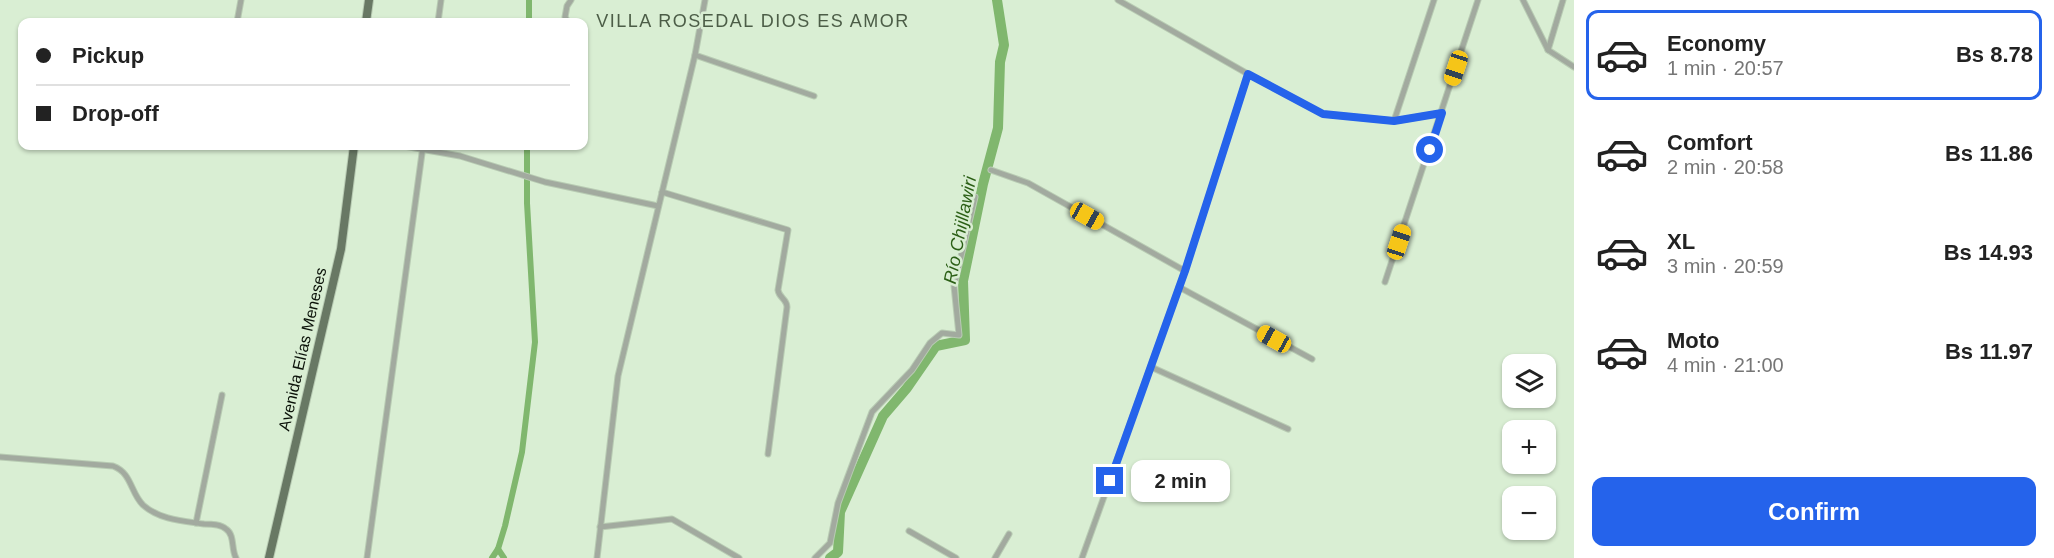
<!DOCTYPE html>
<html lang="en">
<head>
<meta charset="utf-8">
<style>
  body { margin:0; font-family:Arial,sans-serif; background:#f6f6f6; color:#222; height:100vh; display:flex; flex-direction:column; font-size:22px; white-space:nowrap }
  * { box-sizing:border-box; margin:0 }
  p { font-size:20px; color:#767676 }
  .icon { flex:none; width:33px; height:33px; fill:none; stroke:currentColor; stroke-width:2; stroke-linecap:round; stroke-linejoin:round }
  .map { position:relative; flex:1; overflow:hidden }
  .drawer { display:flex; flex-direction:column; background:#fff; width:480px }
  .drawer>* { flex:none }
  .banner { position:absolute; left:18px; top:18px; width:570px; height:132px; border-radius:12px; box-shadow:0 2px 4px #0004; display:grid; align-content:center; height:132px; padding:0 18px; background:#fff }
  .tools { position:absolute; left:1502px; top:354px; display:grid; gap:12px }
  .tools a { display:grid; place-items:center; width:54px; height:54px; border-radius:12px; background:#fff; box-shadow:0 2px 4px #0004; font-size:30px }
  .end { position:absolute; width:27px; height:27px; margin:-14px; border:8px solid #2563eb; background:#fff; box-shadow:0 0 0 3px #fff }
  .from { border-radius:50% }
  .bubble { position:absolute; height:42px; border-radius:12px; background:#fff; box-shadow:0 2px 4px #0004; font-size:20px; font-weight:700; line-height:42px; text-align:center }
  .car { position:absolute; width:18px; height:36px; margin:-18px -9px; border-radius:8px; box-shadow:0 0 4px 2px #0007; background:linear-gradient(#f5c518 24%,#345 0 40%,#f5c518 0 76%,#345 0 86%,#f5c518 0) }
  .banner b { display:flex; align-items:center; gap:21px; height:57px; font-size:22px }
  .banner b+b { border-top:2px solid #e0e0e0 }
  .banner i { width:15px; height:15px; background:#222 }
  ul { padding:10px 0 0; list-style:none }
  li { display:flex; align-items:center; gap:18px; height:90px; margin:0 12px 9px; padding:0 6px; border:3px solid transparent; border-radius:12px }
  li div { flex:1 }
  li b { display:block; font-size:22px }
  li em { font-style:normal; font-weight:700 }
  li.selected { border-color:#2563eb }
  li>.icon { width:54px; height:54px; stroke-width:1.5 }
  .button { display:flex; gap:12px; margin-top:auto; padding:12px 18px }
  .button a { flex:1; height:69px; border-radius:12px; background:#2563eb; color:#fff; font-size:24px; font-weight:700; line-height:69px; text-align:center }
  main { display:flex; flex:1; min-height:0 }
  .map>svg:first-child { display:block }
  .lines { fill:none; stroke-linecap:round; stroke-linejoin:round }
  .canal { stroke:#80b76e; stroke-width:6 }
  .river { stroke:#80b76e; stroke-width:10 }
  .street-casing { stroke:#b8cbb3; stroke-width:7 }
  .primary-casing { stroke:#b8cbb3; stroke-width:10 }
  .street { stroke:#a2aa9f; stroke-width:5 }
  .primary { stroke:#687864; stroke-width:8 }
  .route { stroke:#2563eb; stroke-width:8 }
  .labels { text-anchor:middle; stroke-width:5; stroke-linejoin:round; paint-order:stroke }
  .street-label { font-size:16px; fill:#0a1108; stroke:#d9eed3 }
  .neighbourhood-label { font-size:18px; letter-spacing:1.5px; fill:#4c5d47; stroke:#d9eed3 }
  .water-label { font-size:18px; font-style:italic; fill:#2b5f16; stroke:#d9eed3 }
</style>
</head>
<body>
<main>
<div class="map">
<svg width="1574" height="558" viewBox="0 0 1574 558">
  <rect width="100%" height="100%" fill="#d9eed3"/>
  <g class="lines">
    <g class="canal">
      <path d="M529,22v-22"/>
      <path d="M498,549l6,9"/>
      <path d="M492,558l6,-9 7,-23 17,-74 13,-110 -8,-139v-57"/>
    </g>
    <path class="river" d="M830,558l8,-6 2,-40 43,-96 24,-28 29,-42 29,-6 -2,-59 20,-97 15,-56 2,-66 4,-17 -7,-45"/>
    <g class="street-casing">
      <g id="street">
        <path d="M1118,0l130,74 75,40 71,7 48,-8"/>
        <path d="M1523,0l25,50 26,17"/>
        <path d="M237,22l4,-22"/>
        <path d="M438,22l3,-22"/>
        <path d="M568,22l-3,-5 2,-11 4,-6"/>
        <path d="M1548,50l15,-50"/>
        <path d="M695,55l119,41"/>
        <path d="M1394,121l40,-121"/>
        <path d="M404,146l56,10 85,26 113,24"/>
        <path d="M991,170l37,13 157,88"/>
        <path d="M662,192l126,38 -10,60c1,8 9,9 9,17l-19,147"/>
        <path d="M1385,282l93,-282"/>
        <path d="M1179,287l133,72"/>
        <path d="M1151,367l137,62"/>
        <path d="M0,457l113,9c19,7 17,26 30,39 17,15 40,16 61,19 7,0 17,0 22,5 9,6 5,20 10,29"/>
        <path d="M196,523l26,-128"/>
        <path d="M600,527l72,-8 67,39"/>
        <path d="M909,531l47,27"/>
        <path d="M367,558l56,-412"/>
        <path d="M597,558l21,-182 77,-321 10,-55"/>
        <path d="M815,558l15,-15 8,-40 34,-91 40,-42 18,-27 12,-10 17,2 -5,-49 21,-89"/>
        <path d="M995,558l14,-24"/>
        <path d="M1082,558l103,-287 63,-197"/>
      </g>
    </g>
    <g class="primary-casing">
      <g id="primary">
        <path d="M366,22l3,-22"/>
        <path d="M269,558l72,-309 13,-103"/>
      </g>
    </g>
    <use href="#street" class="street"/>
    <use href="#primary" class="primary"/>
  </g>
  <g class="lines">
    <path class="route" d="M1110,481l75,-210 63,-197 75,40 71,7 48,-8 -12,37"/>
  </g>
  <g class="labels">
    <g class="street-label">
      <text transform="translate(302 349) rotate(-77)" y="6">Avenida Elías Meneses</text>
    </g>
    <g class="neighbourhood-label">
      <text x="753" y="27">VILLA ROSEDAL DIOS ES AMOR</text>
    </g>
    <g class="water-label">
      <text transform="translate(960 230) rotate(-79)" y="6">Río Chijllawiri</text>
    </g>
  </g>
</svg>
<div class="tools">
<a><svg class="icon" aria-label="layers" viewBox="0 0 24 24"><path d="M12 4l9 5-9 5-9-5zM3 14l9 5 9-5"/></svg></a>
<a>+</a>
<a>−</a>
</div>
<i class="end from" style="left:1430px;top:150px"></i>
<i class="end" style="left:1110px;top:481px"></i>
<div class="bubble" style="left:1131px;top:460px;width:99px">2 min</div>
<i class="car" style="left:1456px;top:68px;rotate:198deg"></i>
<i class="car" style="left:1087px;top:216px;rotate:119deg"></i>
<i class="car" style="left:1399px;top:242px;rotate:18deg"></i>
<i class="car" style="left:1274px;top:339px;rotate:299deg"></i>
<div class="banner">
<b><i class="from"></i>Pickup</b>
<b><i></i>Drop-off</b>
</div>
</div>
<section class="drawer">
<ul>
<li class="selected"><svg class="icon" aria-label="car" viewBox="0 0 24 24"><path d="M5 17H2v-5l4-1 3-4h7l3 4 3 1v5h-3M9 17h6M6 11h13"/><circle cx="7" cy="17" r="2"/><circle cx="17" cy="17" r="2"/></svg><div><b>Economy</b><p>1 min · 20:57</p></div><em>Bs 8.78</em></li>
<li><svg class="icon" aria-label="car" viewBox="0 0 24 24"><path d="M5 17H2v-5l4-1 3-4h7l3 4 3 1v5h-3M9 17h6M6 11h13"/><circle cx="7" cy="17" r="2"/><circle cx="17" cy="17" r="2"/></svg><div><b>Comfort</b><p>2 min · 20:58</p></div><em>Bs 11.86</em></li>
<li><svg class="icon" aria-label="car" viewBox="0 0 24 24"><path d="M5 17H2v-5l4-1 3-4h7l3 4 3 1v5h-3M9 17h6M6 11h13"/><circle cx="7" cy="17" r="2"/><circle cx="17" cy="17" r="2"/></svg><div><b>XL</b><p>3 min · 20:59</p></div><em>Bs 14.93</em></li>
<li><svg class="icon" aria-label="car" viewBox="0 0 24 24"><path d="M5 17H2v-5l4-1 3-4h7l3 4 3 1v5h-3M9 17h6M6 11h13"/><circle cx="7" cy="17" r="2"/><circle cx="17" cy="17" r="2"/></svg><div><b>Moto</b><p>4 min · 21:00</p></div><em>Bs 11.97</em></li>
</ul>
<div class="button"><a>Confirm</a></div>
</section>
</main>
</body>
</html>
